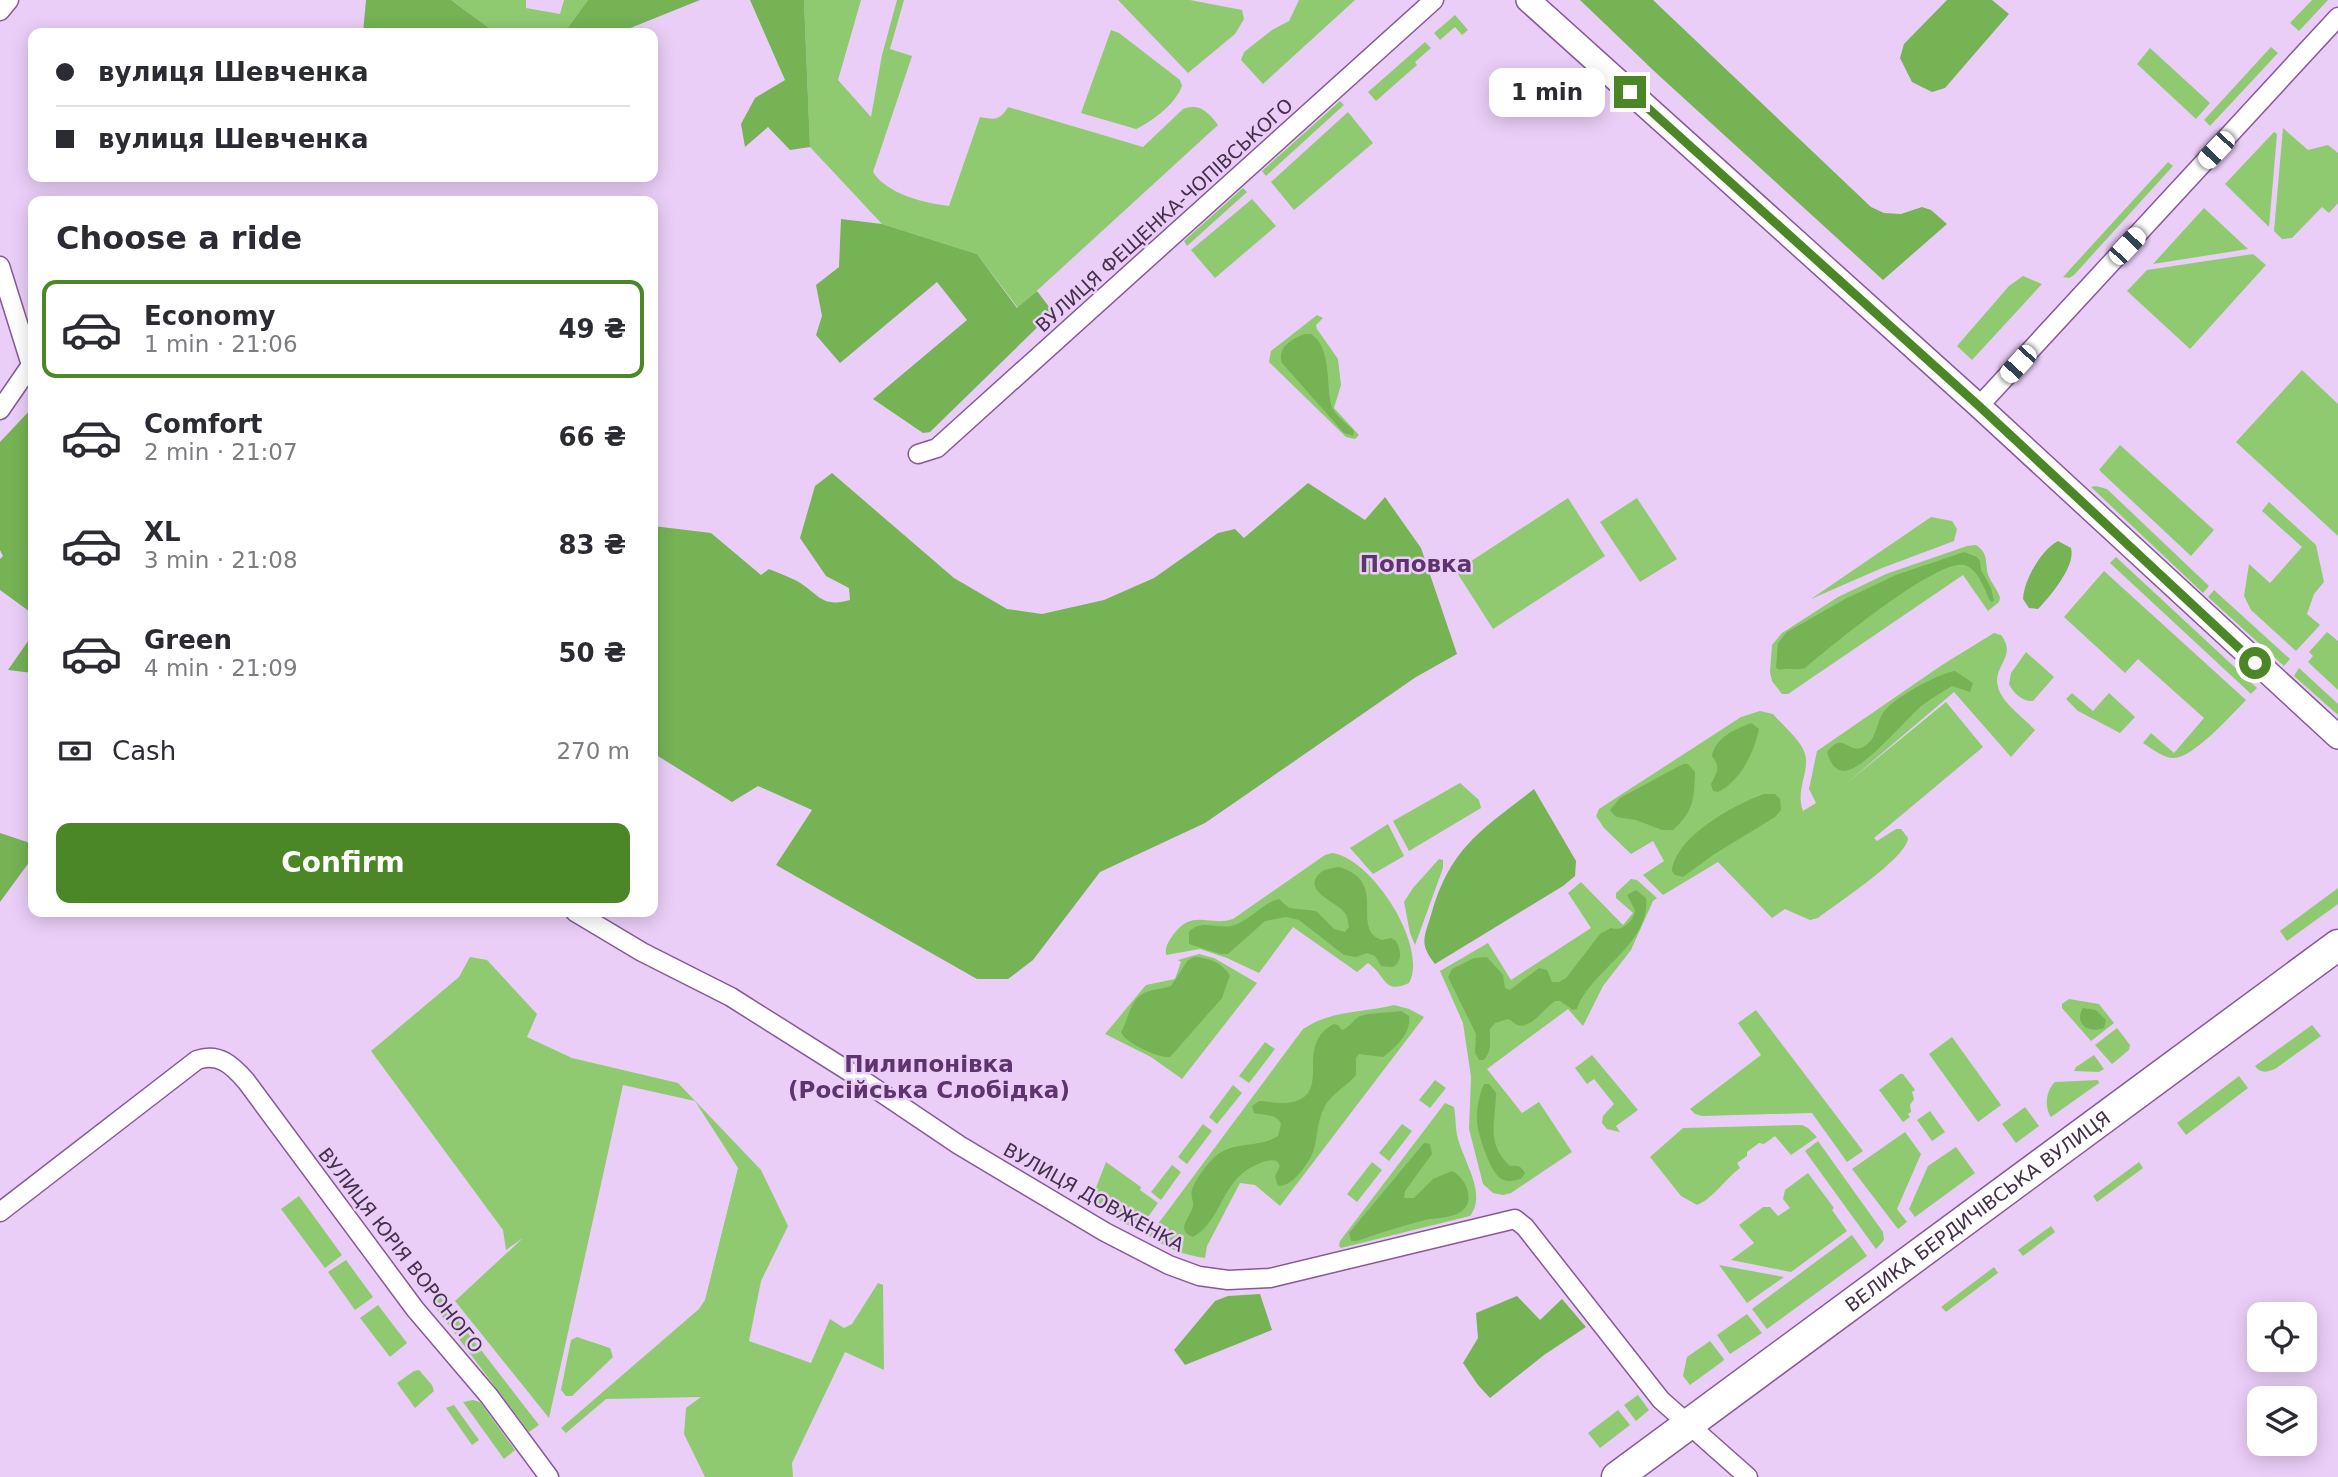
<!DOCTYPE html>
<html lang="en">
<head>
<meta charset="utf-8">
<style>
  body { margin:0; font-family:"DejaVu Sans",sans-serif; background:#f2f2f3; color:#2b2b33; height:100vh; display:flex; flex-direction:column; font-size:26px; white-space:nowrap }
  * { box-sizing:border-box; margin:0 }
  p { font-size:23px; color:#7c7c81 }
  .icon { flex:none; width:38px; height:38px; fill:none; stroke:currentColor; stroke-width:2; stroke-linecap:round; stroke-linejoin:round }
  .map { position:relative; flex:1; overflow:hidden }
  .side { position:absolute; left:28px; top:196px; width:630px; height:721px; display:flex; flex-direction:column; background:#fff; border-radius:14px; box-shadow:0 4px 18px #0003 }
  .side>* { flex:none }
  .guide { position:absolute; left:28px; top:28px; width:630px; height:154px; border-radius:14px; box-shadow:0 4px 18px #0003; display:grid; align-content:center; height:154px; padding:0 28px; background:#fff }
  .controls { position:absolute; left:2247px; top:1302px; display:grid; gap:14px }
  .controls a { display:grid; place-items:center; width:70px; height:70px; border-radius:14px; background:#fff; box-shadow:0 4px 18px #0003; font-size:35px }
  .end { position:absolute; width:32px; height:32px; margin:-16px; border:9px solid #4b8726; background:#fff; box-shadow:0 0 0 4px #fff }
  .from { border-radius:50% }
  .bubble { position:absolute; height:49px; border-radius:14px; background:#fff; box-shadow:0 4px 18px #0003; font-size:23px; font-weight:700; line-height:49px; text-align:center }
  .car { position:absolute; width:21px; height:42px; margin:-21px -10px; border-radius:9px; box-shadow:0 0 5px 2px #0007; background:linear-gradient(#fff 24%,#345 0 40%,#fff 0 76%,#345 0 86%,#fff 0) }
  .guide b { display:flex; align-items:center; gap:24px; height:66px; font-size:26px }
  .guide b+b { border-top:2px solid #e1e1e2 }
  .guide i { width:18px; height:18px; background:#2b2b33 }
  ul { padding:0; list-style:none }
  li { display:flex; align-items:center; gap:21px; height:98px; margin:0 14px 10px; padding:0 14px; border:4px solid transparent; border-radius:14px }
  li div { flex:1 }
  li b { display:block; font-size:26px }
  li em { font-style:normal; font-weight:700 }
  li.current { border-color:#4b8726 }
  li>.icon { width:63px; height:63px; stroke-width:1.5 }
  h2 { padding:0 28px; font-size:32px; line-height:84px }
  .pay { display:flex; align-items:center; gap:18px; height:77px; padding:0 28px; font-size:26px }
  .pay p { margin-inline-start:auto }
  .action { display:flex; gap:14px; margin-top:auto; padding:14px 28px }
  .action a { flex:1; height:80px; border-radius:14px; background:#4b8726; color:#fff; font-size:28px; font-weight:700; line-height:80px; text-align:center }
  .map>svg:first-child { display:block }
  .green { fill:#8fca71 }
  .forest { fill:#75b355 }
  .lines { fill:none; stroke-linecap:round; stroke-linejoin:round }
  .minor-casing { stroke:#865a98; stroke-width:21 }
  .tertiary-casing { stroke:#865a98; stroke-width:26 }
  .trunk-casing { stroke:#865a98; stroke-width:33 }
  .minor { stroke:#fff; stroke-width:18 }
  .tertiary { stroke:#fff; stroke-width:23 }
  .trunk { stroke:#fff; stroke-width:30 }
  .route { stroke:#4b8726; stroke-width:9 }
  .labels { text-anchor:middle; stroke-width:5; stroke-linejoin:round; paint-order:stroke }
  .street-label { font-size:19px; fill:#43304b; stroke:#eacef7 }
  .quarter-label { font-size:23px; font-weight:bold; fill:#5e346e; stroke:#eacef7 }
</style>
</head>
<body>
<div class="map">
<svg width="2338" height="1477" viewBox="0 0 2338 1477">
  <rect width="100%" height="100%" fill="#eacef7"/>
  <g class="green">
    <path d="M451,0h75v8l34,6 4,-14h24l-24,33h-68z"/>
    <path d="M804,0h57l-23,80 33,37 11,-62 15,-55h7l-14,49 22,7 -39,116c14,22 51,31 76,34l31,-89c16,3 20,3 28,-10l135,40 40,-38c17,-6 25,3 35,16l-200,183 -41,-54 -95,-30 -72,-77z"/>
    <path d="M1118,0h72l52,10 2,9 -9,15 -47,39z"/>
    <path d="M1299,0h56l-92,84 -22,-24 3,-8 28,-22 17,-9z"/>
    <path d="M2312,0h16l-29,31 -9,-8z"/>
    <path d="M1455,15l13,15 -6,5 -7,-8 -15,13 -6,-7z"/>
    <path d="M1111,30l8,3 61,47 2,6c-6,17 -29,35 -46,43l-55,-16z"/>
    <path d="M1425,42l6,6 -16,14 2,3 -41,36 -8,-9z"/>
    <path d="M2271,47l7,6 -68,73 -6,-6z"/>
    <path d="M2150,48l60,55 -14,16 -59,-55z"/>
    <path d="M1340,101l4,4 -78,71 -4,-5z"/>
    <path d="M1348,112l25,31 -79,67 -23,-28z"/>
    <path d="M2283,128l25,22 20,-5 10,8v50l-9,10 -7,-6 -30,31 -10,1 -8,-8z"/>
    <path d="M2274,132l3,2 -8,93 -44,-43z"/>
    <path d="M2168,162l5,4 -99,109 -5,3 -6,-1z"/>
    <path d="M1243,188l4,4 -60,54 -3,-5z"/>
    <path d="M1252,199l24,27 -61,52 -24,-28z"/>
    <path d="M2204,208l44,41 -95,15z"/>
    <path d="M2253,254l13,11 -76,84 -63,-58 20,-21z"/>
    <path d="M2023,276l19,8 -70,76 -15,-14 52,-60z"/>
    <path d="M1317,315l6,3 -7,7 1,4 21,30 3,26 -7,23 25,27 -4,4 -9,-2 -77,-75 2,-11z"/>
    <path d="M2302,370l36,34v132l-102,-94z"/>
    <path d="M2120,445l94,85 -23,26 -92,-86z"/>
    <path d="M2096,486l11,3 102,97 -6,7 -112,-106z"/>
    <path d="M1568,498l37,58 -112,73 -37,-58z"/>
    <path d="M1637,498l40,61 -37,23 -40,-60z"/>
    <path d="M2269,502l47,43 8,37 -10,12 -7,20 13,11 -24,26 -45,-41 -7,-14 5,-32 21,19 32,-36 -40,-36z"/>
    <path d="M1931,517l21,4 5,8 -3,12 -72,27 -71,31z"/>
    <path d="M1976,545c14,9 8,19 13,32 3,7 9,13 11,21l-1,4 -11,9 -25,-36 -175,119h-6l-10,-13 -2,-9 2,-27 10,-12 56,-36 48,-23 81,-28z"/>
    <path d="M2116,557l141,131 -6,6 -141,-131z"/>
    <path d="M2104,571l142,129c-14,14 -54,60 -74,58 -10,-1 -21,-10 -29,-15l8,-10 23,20 30,-35 -66,-59 -13,14 -61,-56z"/>
    <path d="M2214,590l76,69 -6,7 -76,-69z"/>
    <path d="M2327,632l11,9v49l-30,-28 5,-6 -4,-4z"/>
    <path d="M1994,633l7,2c17,22 -9,30 -3,52 4,16 26,31 37,43l-24,27 -57,-65 -107,91 99,-81 37,45 -109,91 3,3 19,-12h5l7,9c-1,20 -72,66 -90,80l-8,2 -25,-11 -13,9 -54,-56 -55,33 -20,-20 21,-14 -11,-20 -22,13 -27,-26 -8,-12 3,-7 142,-92 19,-6 13,3c10,12 28,26 32,40 5,18 -10,36 -2,57l13,-8 -7,-14 8,-38 125,-86z"/>
    <path d="M2026,652l28,25 -21,24c-10,1 -20,-8 -24,-17l2,-11z"/>
    <path d="M2299,668l39,36v11l-44,-39z"/>
    <path d="M2072,693l21,18 16,-18 26,24 -15,16 -42,-22 -12,-12z"/>
    <path d="M1460,783l19,17 2,8 -72,43 -16,-30z"/>
    <path d="M1388,824l16,32 -31,18 -23,-26z"/>
    <path d="M1332,853c40,5 97,94 77,130 -26,12 -22,-7 -41,-20l-11,9 -64,-45 -34,46 -32,-15 -27,-9 -34,6c-1,-8 2,-13 7,-20 20,-27 36,-8 60,-16l92,-64z"/>
    <path d="M1439,859l4,1v8l-28,77 -5,-12 -6,-31 9,-14z"/>
    <path d="M1631,879l6,1 20,18 -4,3 -22,49 -28,36 -20,40 -15,-17 -81,60 35,44 17,-11 33,50 -61,41 -8,2 -10,-2 -10,-9 -14,-55 2,-52 -8,-54 -23,-52 48,-28 23,37 80,-52 -23,-35 13,-11 42,43 10,-12 -17,-15v-5z"/>
    <path d="M2338,888v16l-51,37 -7,-10z"/>
    <path d="M1199,954l15,4 43,25 -75,96 -31,-22 -46,-23 41,-49 29,-6 6,-17 -3,-2z"/>
    <path d="M470,957l17,3 50,54 -10,23 45,21 106,25 83,87 27,56 -27,55 -12,60 62,22 19,-44 14,9 8,-4 26,-41 5,2 1,85 -39,-18 -53,111 1,14h-88l-21,-43 2,-26 15,-11 -95,2 -40,34 -5,-5 138,-119 6,-9 33,-132 -43,-67 -72,-16 -74,333 -94,-117 68,-63 -17,12 -3,-20 -132,-179 88,-74z"/>
    <path d="M2069,999l30,5 15,19 -23,18 -29,-33v-4z"/>
    <path d="M1394,1005l15,4 15,8 -144,189 -25,-21 -15,-2 -33,63 -2,12c-21,-3 -39,-10 -56,-22l154,-207c28,-19 60,-16 91,-24z"/>
    <path d="M1756,1010l107,141 -16,11 -35,-49 -110,3 -7,-2 -5,-5 71,-54 -23,-32z"/>
    <path d="M2312,1025l9,11 -46,33c-8,3 -14,5 -20,-3z"/>
    <path d="M2117,1028l13,17 -1,5 -17,14 -17,-19z"/>
    <path d="M1952,1037l49,68 -23,17 -49,-68z"/>
    <path d="M1265,1042l10,7 -26,34 -10,-7z"/>
    <path d="M1592,1055l46,55 -22,16 4,6 -13,-3 -5,-6 1,-7 11,-12 -20,-25 -7,5 -12,-16z"/>
    <path d="M2094,1055l10,14 -5,3 -25,-1 2,-4z"/>
    <path d="M1900,1074h3l12,16 -3,2 2,7 -4,6 1,7 -3,2 2,3 -7,5 -24,-32z"/>
    <path d="M2239,1076l9,12 -62,47 -9,-12z"/>
    <path d="M1435,1080l11,8 -16,20 -11,-8z"/>
    <path d="M2098,1080l1,3 -48,34c-7,-10 -5,-27 4,-35z"/>
    <path d="M1233,1085l9,8 -25,31 -8,-7z"/>
    <path d="M1445,1103l9,4c2,9 1,19 3,28 5,24 31,59 13,81l-129,32 -2,-2 1,-5z"/>
    <path d="M2025,1107l14,19 -23,17 -14,-19z"/>
    <path d="M1930,1111l15,21 -13,9 -15,-21z"/>
    <path d="M1203,1124l9,7 -25,33 -9,-7z"/>
    <path d="M1402,1124l10,7 -23,30 -10,-8z"/>
    <path d="M1802,1125l6,3 9,9 -26,18 -16,-19 -11,8 -5,-1 -12,9v4l-10,7 3,5c-15,11 -26,30 -43,37l-16,-9 -31,-39 33,-29z"/>
    <path d="M1905,1132l16,22 -24,55 10,13 -9,7 -46,-60z"/>
    <path d="M1818,1141l65,91 1,8 -8,9 -71,-98z"/>
    <path d="M1956,1147l19,26 -60,44 -6,-8 19,-43z"/>
    <path d="M1106,1162l35,25 -1,3 18,13 -20,28 -48,-28z"/>
    <path d="M1372,1162l10,8 -25,32 -10,-8z"/>
    <path d="M2139,1162l4,6 -46,34 -4,-6z"/>
    <path d="M1172,1165l9,7 -20,28 -10,-8z"/>
    <path d="M1808,1173l26,35 -2,2 15,21 -56,41 -60,-12 23,-17 -15,-18 24,-18h7l8,9 12,-8 -7,-9 2,-9z"/>
    <path d="M299,1196l43,59 -17,13 -44,-59z"/>
    <path d="M2051,1226l4,6 -32,24 -5,-6z"/>
    <path d="M1852,1235l15,21 -100,73 -15,-20z"/>
    <path d="M346,1260l27,37 -18,13 -27,-38z"/>
    <path d="M1719,1265l65,12 -37,26z"/>
    <path d="M1994,1267l4,6 -52,39 -5,-5z"/>
    <path d="M440,1297l99,128 -10,7 -97,-129z"/>
    <path d="M378,1305l29,38 -17,14 -30,-39z"/>
    <path d="M1747,1314l15,19 -32,21 -13,-19z"/>
    <path d="M577,1337l33,11 3,9 -41,39h-6l-5,-6 10,-50z"/>
    <path d="M1710,1341l14,18 -1,2 -33,24 -7,-9 4,-19z"/>
    <path d="M419,1370l13,15 2,6 -19,17 -18,-25 17,-12z"/>
    <path d="M1638,1395l11,15 -13,11 -12,-16z"/>
    <path d="M473,1400l7,2 35,48 -11,9 -41,-57z"/>
    <path d="M454,1405l25,35 -7,5 -26,-37z"/>
    <path d="M1618,1410l12,15 -30,23 -12,-15z"/>
  </g>
  <g class="forest">
    <path d="M366,0h85l45,33h-133z"/>
    <path d="M588,0h112l-82,33h-54z"/>
    <path d="M750,0h54l6,147 -20,3 -22,-23 -23,20 -4,-23 14,-26 30,-18z"/>
    <path d="M1580,0h73l218,207 13,6 17,1 21,-7 9,3 16,14 -64,56 -229,-209z"/>
    <path d="M1947,0h45l17,14 -64,74 -13,4 -20,-10 -12,-24 4,-14z"/>
    <path d="M841,219l41,5 95,30 40,54 20,-17 16,21 -123,120 -7,1 -50,-34 94,-79 -30,-38 -97,81 -24,-28 6,-19 -6,-31 23,-18z"/>
    <path d="M1304,334h7c22,15 14,53 21,73 3,9 16,17 22,24l-1,5 -9,-3 -62,-70c-5,-16 10,-24 22,-29z"/>
    <path d="M33,407v207l-33,-24v-31l3,-3 -3,-6v-108z"/>
    <path d="M832,473l122,105 53,31 35,5 62,-14 50,-22 64,-45 17,-4 9,9 64,-55 57,37 20,-23 36,51 36,106 -41,23 -211,146 -105,49 -67,88 -25,19h-31l-201,-114 36,-55 -54,-24 -26,16 -79,-49v-227l58,7 50,42 8,-6c9,4 18,7 26,11 22,11 25,29 55,20l-1,-12 -23,-12 -26,-38 15,-52z"/>
    <path d="M2058,541l13,7c5,18 -21,48 -33,61l-9,-1 -6,-9c1,-19 18,-49 35,-58z"/>
    <path d="M1964,552l13,5 3,4 1,9 10,18 3,13 -3,1 -2,-3c-5,-12 -12,-31 -25,-34 -28,-6 -134,82 -159,103 -9,3 -16,-1 -25,2l-4,-2 2,-25 9,-11 58,-33 51,-24z"/>
    <path d="M33,634v39l-25,-3z"/>
    <path d="M1955,671l18,12 -3,9 -18,-6c-9,6 -19,11 -28,18 -18,14 -59,66 -80,67 -10,0 -15,-11 -17,-19 17,-23 22,5 38,-6 12,-8 11,-22 18,-33 10,-15 54,-39 72,-42z"/>
    <path d="M1751,723l8,6 -1,4c-5,22 -19,49 -40,59l-5,-1 -2,-7c6,-12 10,-16 1,-28 3,-18 23,-27 39,-33z"/>
    <path d="M1683,764h5l7,8c-1,27 -1,39 -22,58h-11l-26,-10 -20,-3 -6,-7 10,-12z"/>
    <path d="M1534,789l42,72 -1,15 -12,10 -128,78c-16,-20 -11,-26 -4,-49 19,-68 51,-85 103,-126z"/>
    <path d="M1764,794h11l5,5 1,11 -6,7 -62,38 -30,22 -8,-2 -3,-4c3,-34 63,-67 92,-77z"/>
    <path d="M0,833l33,11v13l-33,45z"/>
    <path d="M1339,867c51,15 10,62 43,73l9,-2 5,3c5,10 7,19 -3,26l-12,-1 -6,-10 -8,-3 -11,4 -12,-2 -45,-35 -13,-3 -21,4 -37,33h-8l-31,-10v-12c12,-13 27,-3 42,-6 18,-4 31,-23 48,-27l10,9 27,3 18,18 11,3 4,-5c-1,-6 -1,-10 -5,-15 -8,-10 -40,-20 -26,-37 5,-6 14,-7 21,-8z"/>
    <path d="M1636,890l10,8c5,46 -57,74 -69,111l-4,1 -13,-9h-5c-10,6 -24,29 -38,24 -3,-2 -6,-5 -9,-6l-13,4 -5,6c-1,13 3,20 -6,31h-5l-4,-7 1,-19 -28,-57 4,-8 22,-11 13,-1 16,18 2,13 5,2 29,-22 8,2 5,12h7l7,-4 34,-44 11,-6c11,4 23,-7 24,-18l-8,-15z"/>
    <path d="M1194,957c14,0 28,6 36,18l-8,23 -52,59c-12,1 -45,-14 -49,-25 8,-13 8,-31 23,-39 8,-4 19,-4 27,-7l17,-26z"/>
    <path d="M2083,1008l13,2 10,10 -2,8c-14,6 -31,-4 -21,-20z"/>
    <path d="M1401,1011l8,5c3,17 -14,32 -26,41l-24,-3 -3,4v17c-10,12 -23,17 -31,31 -8,15 -7,28 -11,43 -4,13 -21,38 -36,37l-3,-10 5,-10 -3,-5c-8,-2 -14,1 -21,4 -35,15 -34,56 -63,72 -19,-7 -2,-20 0,-31 1,-6 -3,-9 -1,-16 3,-10 16,-28 25,-35 18,-14 43,-7 61,-19l3,-12c-5,-11 -16,-8 -27,-11l-2,-7 7,-5c11,0 22,4 34,1 40,-10 0,-57 41,-78l4,1 4,5c9,-3 10,-10 18,-14 12,-4 28,-3 41,-5z"/>
    <path d="M1484,1084h5l7,9c0,28 -11,50 14,73 8,-1 11,0 15,7l-3,5c-7,3 -15,5 -22,0 -10,-7 -22,-43 -23,-56 -1,-11 2,-27 7,-38z"/>
    <path d="M1424,1143l6,1 2,10 -27,37 -1,7h10l19,-19 19,-8c15,7 26,34 5,43 -9,4 -22,4 -32,6 -23,6 -46,13 -68,21h-6l-2,-8z"/>
    <path d="M1260,1294l12,36 -87,35 -11,-15 41,-49 13,-5z"/>
    <path d="M1517,1296l23,24 22,-21 24,28 -42,28 -54,43 -12,-13 -15,-22 15,-25 -2,-25z"/>
  </g>
  <g class="lines">
    <g class="minor-casing">
      <g id="minor">
        <path d="M0,11l9,-11"/>
        <path d="M0,266l31,99 -31,45"/>
        <path d="M1979,406l359,-389"/>
        <path d="M918,454l19,-6 497,-448"/>
        <path d="M575,912l67,40 89,45 130,82 98,66 146,87 64,33 30,11 29,4 42,-2 245,-59 10,8 136,173 87,77"/>
        <path d="M0,1212l197,-152c22,-8 36,6 49,21l169,228 74,87 60,81"/>
      </g>
    </g>
    <g class="tertiary-casing">
      <path id="tertiary" d="M1528,0l451,406 359,331"/>
    </g>
    <g class="trunk-casing">
      <g id="trunk">
        <path id="s1" d="M1617,1477l721,-532"/>
      </g>
    </g>
    <use href="#minor" class="minor"/>
    <use href="#tertiary" class="tertiary"/>
    <use href="#trunk" class="trunk"/>
  </g>
  <g class="lines">
    <path class="route" d="M1630,92l349,314 276,257"/>
  </g>
  <g class="labels">
    <g class="street-label">
      <text transform="translate(1164 215) rotate(-42)" y="7">ВУЛИЦЯ ФЕЩЕНКА-ЧОПІВСЬКОГО</text>
      <text transform="translate(1094 1197) rotate(29)" y="7">ВУЛИЦЯ ДОВЖЕНКА</text>
      <text dy="7" stroke="none"><textPath href="#s1" startOffset="448">ВЕЛИКА БЕРДИЧІВСЬКА ВУЛИЦЯ</textPath></text>
      <text transform="translate(401 1250) rotate(52)" y="7">ВУЛИЦЯ ЮРІЯ ВОРОНОГО</text>
    </g>
    <g class="quarter-label">
      <text x="1416" y="572">Поповка</text>
      <text x="929" y="1072">Пилипонівка<tspan x="929" dy="26">(Російська Слобідка)</tspan></text>
    </g>
  </g>
</svg>
<div class="controls">
<a><svg class="icon" aria-label="locate" viewBox="0 0 24 24"><circle cx="12" cy="12" r="6"/><path d="M12 2v4M12 18v4M2 12h4M18 12h4"/></svg></a>
<a><svg class="icon" aria-label="layers" viewBox="0 0 24 24"><path d="M12 4l9 5-9 5-9-5zM3 14l9 5 9-5"/></svg></a>
</div>
<i class="end from" style="left:2255px;top:663px"></i>
<i class="end" style="left:1630px;top:92px"></i>
<div class="bubble" style="left:1489px;top:68px;width:116px">1 min</div>
<i class="car" style="left:2216px;top:150px;rotate:223deg"></i>
<i class="car" style="left:2127px;top:246px;rotate:43deg"></i>
<i class="car" style="left:2018px;top:364px;rotate:222deg"></i>
<div class="guide">
<b><i class="from"></i>вулиця Шевченка</b>
<b><i></i>вулиця Шевченка</b>
</div>
<section class="side">
<h2>Choose a ride</h2>
<ul>
<li class="current"><svg class="icon" aria-label="car" viewBox="0 0 24 24"><path d="M5 17H2v-5l4-1 3-4h7l3 4 3 1v5h-3M9 17h6M6 11h13"/><circle cx="7" cy="17" r="2"/><circle cx="17" cy="17" r="2"/></svg><div><b>Economy</b><p>1 min · 21:06</p></div><em>49 ₴</em></li>
<li><svg class="icon" aria-label="car" viewBox="0 0 24 24"><path d="M5 17H2v-5l4-1 3-4h7l3 4 3 1v5h-3M9 17h6M6 11h13"/><circle cx="7" cy="17" r="2"/><circle cx="17" cy="17" r="2"/></svg><div><b>Comfort</b><p>2 min · 21:07</p></div><em>66 ₴</em></li>
<li><svg class="icon" aria-label="car" viewBox="0 0 24 24"><path d="M5 17H2v-5l4-1 3-4h7l3 4 3 1v5h-3M9 17h6M6 11h13"/><circle cx="7" cy="17" r="2"/><circle cx="17" cy="17" r="2"/></svg><div><b>XL</b><p>3 min · 21:08</p></div><em>83 ₴</em></li>
<li><svg class="icon" aria-label="car" viewBox="0 0 24 24"><path d="M5 17H2v-5l4-1 3-4h7l3 4 3 1v5h-3M9 17h6M6 11h13"/><circle cx="7" cy="17" r="2"/><circle cx="17" cy="17" r="2"/></svg><div><b>Green</b><p>4 min · 21:09</p></div><em>50 ₴</em></li>
</ul>
<div class="pay"><svg class="icon" aria-label="cash" viewBox="0 0 24 24"><path d="M3 7h18v10H3z"/><circle cx="12" cy="12" r="2"/></svg>Cash<p>270 m</p></div>
<div class="action"><a>Confirm</a></div>
</section>
</div>
</body>
</html>
